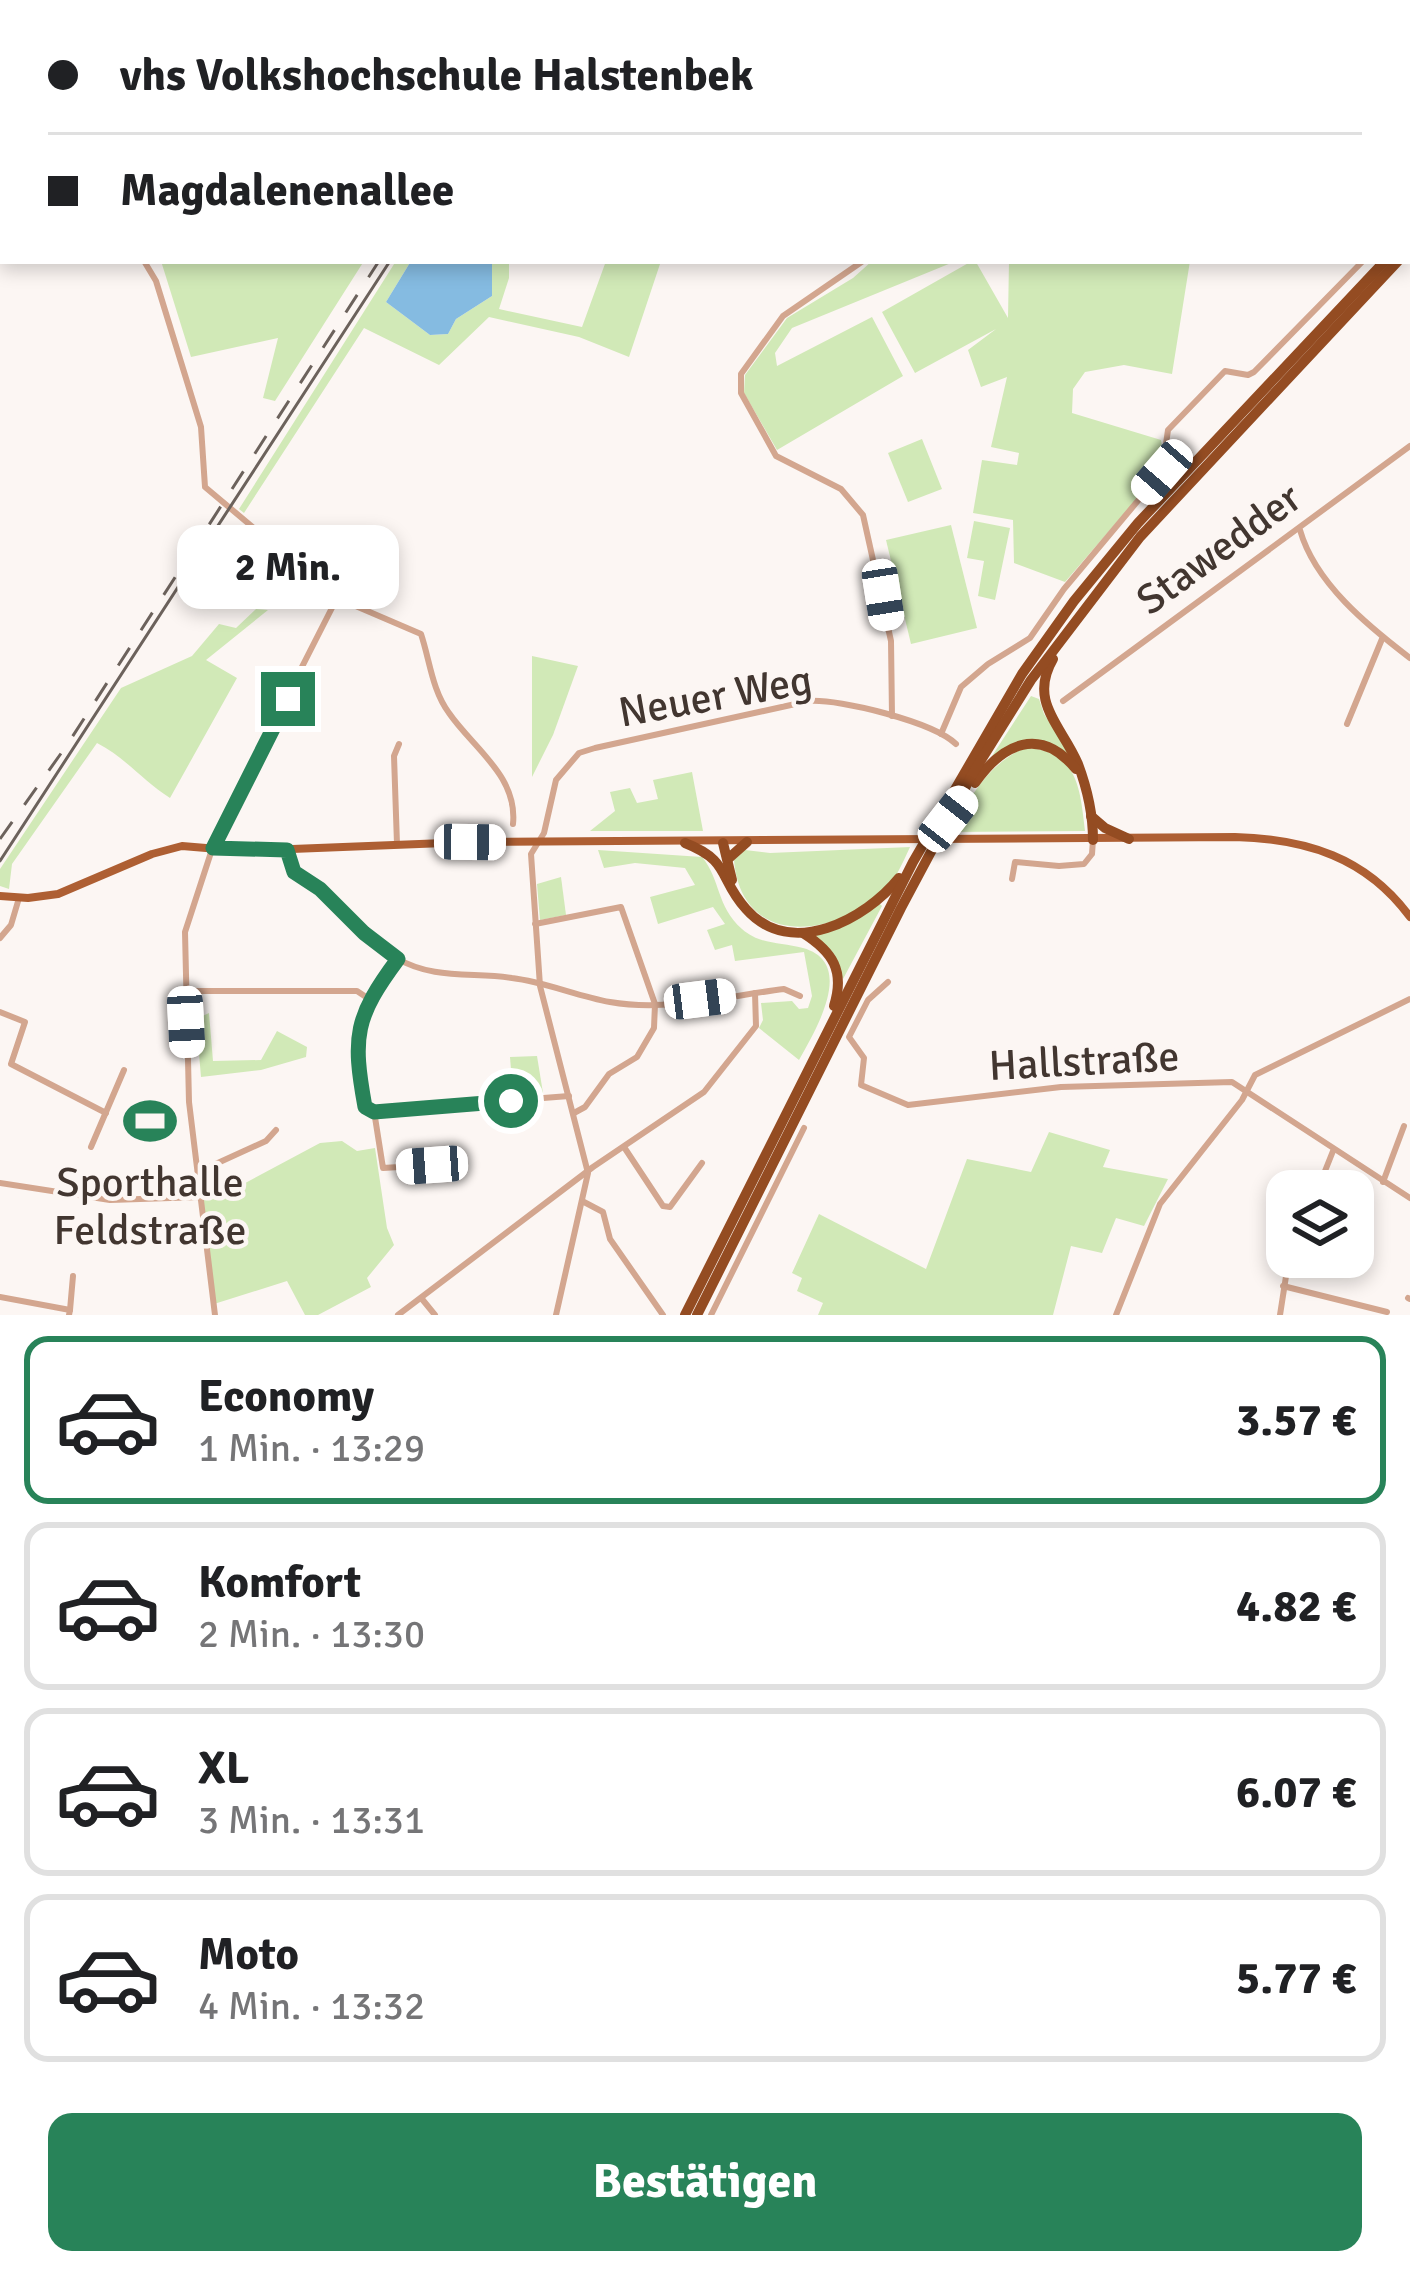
<!DOCTYPE html>
<html lang="de">
<head>
<meta charset="utf-8">
<style>
  body { margin:0; font-family:Signika,sans-serif; background:#f2f2f2; color:#202124; height:100vh; display:flex; flex-direction:column; font-size:45px; white-space:nowrap }
  * { box-sizing:border-box; margin:0 }
  p { font-size:39px; color:#757577 }
  .icon { flex:none; width:66px; height:66px; fill:none; stroke:currentColor; stroke-width:2; stroke-linecap:round; stroke-linejoin:round }
  .map { position:relative; height:1315px; overflow:hidden }
  .side { display:flex; flex-direction:column; background:#fff; flex:1 }
  .side>* { flex:none }
  .hud { position:absolute; left:0px; top:0px; width:1410px; height:264px; box-shadow:0 6px 18px #0003; display:grid; align-content:center; height:264px; padding:0 48px; background:#fff }
  .tools { position:absolute; left:1266px; top:1170px; display:grid; gap:24px }
  .tools a { display:grid; place-items:center; width:108px; height:108px; border-radius:24px; background:#fff; box-shadow:0 6px 18px #0003; font-size:60px }
  .end { position:absolute; width:54px; height:54px; margin:-27px; border:15px solid #288359; background:#fff; box-shadow:0 0 0 6px #fff }
  .from { border-radius:50% }
  .bubble { position:absolute; height:84px; border-radius:24px; background:#fff; box-shadow:0 6px 18px #0003; font-size:39px; font-weight:700; line-height:84px; text-align:center }
  .car { position:absolute; width:36px; height:72px; margin:-36px -18px; border-radius:15px; box-shadow:0 0 9px 3px #0007; background:linear-gradient(#fff 24%,#345 0 40%,#fff 0 76%,#345 0 86%,#fff 0) }
  .hud b { display:flex; align-items:center; gap:42px; height:114px; font-size:45px }
  .hud b+b { border-top:3px solid #e0e0e0 }
  .hud i { width:30px; height:30px; background:#202124 }
  ul { padding:21px 0 0; list-style:none }
  li { display:flex; align-items:center; gap:36px; height:168px; margin:0 24px 18px; padding:0 24px; border:6px solid #e0e0e0; border-radius:24px }
  li div { flex:1 }
  li b { display:block; font-size:45px }
  li em { font-style:normal; font-weight:700 }
  li.current { border-color:#288359 }
  li>.icon { width:108px; height:108px; stroke-width:1.5 }
  .cta { display:flex; gap:24px; margin-top:auto; padding:24px 48px }
  .cta a { flex:1; height:138px; border-radius:24px; background:#288359; color:#fff; font-size:48px; font-weight:700; line-height:138px; text-align:center }
  .map>svg:first-child { display:block }
  .green { fill:#d1e9b7 }
  .water { fill:#85bbe1 }
  .lines { fill:none; stroke-linecap:round; stroke-linejoin:round }
  .stream { stroke:#85bbe1; stroke-width:3 }
  .minor { stroke:#d3a68f; stroke-width:6 }
  .major { stroke:#ae5f33; stroke-width:8 }
  .highway { stroke:#944c22; stroke-width:10 }
  .tram { stroke:#6c625c; stroke-width:3 }
  .rail { stroke:#6c625c; stroke-width:3; stroke-dasharray:21 21; stroke-linecap:butt }
  .route { stroke:#288359; stroke-width:15 }
  .labels { text-anchor:middle; stroke-width:9; stroke-linejoin:round; paint-order:stroke }
  .street-label { font-size:42px; fill:#423630; stroke:#fcf6f3 }
  .poi-label { font-size:42px; fill:#423630; stroke:#fcf6f3 }
</style>
</head>
<body>
<div class="map">
<svg width="1410" height="1315" viewBox="0 0 1410 1315">
  <rect width="100%" height="100%" fill="#fcf6f3"/>
  <g class="green">
    <path d="M992,0h418v203l-3,4v-204h-416z"/>
    <path d="M161,261h203l-89,140 -12,-3 15,-60 -87,19z"/>
    <path d="M396,261h15l-25,41 44,33 18,-1 8,-15 36,-23v-35h17v17l-10,31 83,18 24,-66h55l-32,96 -50,-20 -90,-20 -50,48 -75,-37 -120,185 -5,-4z"/>
    <path d="M872,261h109l-5,1 32,56 1,-57h181l-18,113 -48,-9 -39,7 -12,17 -1,24 89,27 3,22 -4,10 -95,110 -51,-19 -1,-43 -40,-7 9,-53 35,5 2,-12 -28,-6 16,-70 -26,10 -13,-37 28,-21 -81,44 -33,-61 90,-51h-16l-164,67 -17,25 2,13 95,-49 31,59 -126,74 -33,-57 1,-18 42,-57 66,-40z"/>
    <path d="M922,439l20,50 -34,13 -20,-49z"/>
    <path d="M974,521l36,7 -15,72 -17,-4 6,-35 -17,-3z"/>
    <path d="M951,525l26,103 -66,16 -25,-104z"/>
    <path d="M256,609l12,1 -62,50 31,18 -67,120c-27,-17 -44,-40 -73,-55l-85,121 -3,25 -9,-3v-17l121,-181 71,-32 27,-32 17,4z"/>
    <path d="M532,656l46,10 -25,69 -21,42z"/>
    <path d="M1031,696l8,3 5,15 27,41 -28,-14 -51,15z"/>
    <path d="M1024,748c53,1 56,39 61,83l-135,1c21,-35 36,-66 74,-84z"/>
    <path d="M692,772l11,59h-113l25,-20 -5,-19 20,-4 7,15 21,-4 -5,-19z"/>
    <path d="M910,847c-8,17 -16,37 -31,49 -52,43 -138,49 -145,-36l11,-10 25,3z"/>
    <path d="M598,850l104,7c19,23 14,49 40,72 18,16 39,13 61,19 54,15 12,83 -4,112l-40,-32 4,-8 -2,-17 31,-2 7,8 9,-1 4,-12 -8,-44 -69,9 -3,-16 -17,5 -8,-20 18,-6 -12,-17 -55,17 -8,-27 45,-12 -10,-17 -50,-5 -31,5z"/>
    <path d="M561,877l5,38 -26,5 -3,-36z"/>
    <path d="M880,904l2,2 -39,73 -9,-25 -21,-19 30,-8z"/>
    <path d="M209,1013l4,48 48,-1 16,-29 30,16 -1,10 -45,13 -60,7 -5,-58z"/>
    <path d="M537,1056l6,37 -30,1 -3,-37z"/>
    <path d="M1049,1132l61,18 -7,17 65,12 -24,47 -28,-8 -14,35 -31,-7 -18,69h-235l5,-12 -26,-12 5,-13 -10,-5 27,-59 107,55 41,-110 64,13z"/>
    <path d="M342,1141l15,10 18,-3 12,80 7,17 -27,33 4,9 -53,28h-13l-18,-34 -73,23 -12,-106 19,-2 99,-53z"/>
  </g>
  <path class="water" d="M411,261h81v35l-36,23 -8,15 -18,1 -44,-33z"/>
  <g class="lines">
    <g class="stream">
      <path d="M1020,0l5,3"/>
      <path d="M568,3l2,-3"/>
      <path d="M1407,47l3,-1"/>
    </g>
    <g class="minor">
      <path d="M855,3v-3"/>
      <path d="M0,79l3,6"/>
      <path d="M1407,211l3,-3"/>
      <path d="M0,244h3"/>
      <path d="M144,261l12,20 45,146 4,60 132,111 84,36c9,27 11,56 28,79 24,35 69,63 64,111"/>
      <path d="M863,261l-80,55 -42,58v19l35,63 65,33 22,26 28,126 1,75"/>
      <path d="M1300,530c15,53 68,96 110,128"/>
      <path d="M1063,701l347,-255"/>
      <path d="M1347,724l35,-85"/>
      <path d="M941,734l20,-47 27,-23 42,-26 34,-49 98,-117 6,-42 57,-59 23,4 6,-3 109,-111"/>
      <path d="M397,844l-3,-88 5,-12"/>
      <path d="M287,850c3,26 24,30 40,46 22,21 42,46 69,62 38,22 75,14 116,20 33,4 65,18 98,24 56,10 118,-6 174,-13l16,7"/>
      <path d="M1012,879l3,-17 44,4 25,-2 8,-10 1,-14"/>
      <path d="M535,924l86,-17 34,97 -1,24 -17,29 -28,17 -24,33 -11,6"/>
      <path d="M0,938l11,-13 8,-27"/>
      <path d="M397,959c-42,59 -44,76 -32,148l9,4 195,-15"/>
      <path d="M888,982l-20,18 -19,37 15,21 -3,27 47,20 153,-18 171,-5 178,116"/>
      <path d="M185,991h172l12,8"/>
      <path d="M0,1012l25,10 -14,42 95,49"/>
      <path d="M374,1111l9,57 49,-3"/>
      <path d="M91,1147l33,-77"/>
      <path d="M624,1147l39,59 7,1 32,-44"/>
      <path d="M198,1172l68,-31 10,-11"/>
      <path d="M1383,1182l21,-56"/>
      <path d="M0,1183l110,17 91,-3"/>
      <path d="M1317,1191l16,-40"/>
      <path d="M584,1202l19,10 7,27 53,76"/>
      <path d="M1283,1286l104,26"/>
      <path d="M0,1297l70,13 -1,5"/>
      <path d="M1408,1298l2,1"/>
      <path d="M422,1299l13,16"/>
      <path d="M70,1310l3,-34"/>
      <path d="M215,1315l-26,-213 -4,-170 32,-98 120,-236"/>
      <path d="M398,1315l195,-148 111,-75 52,-66 -1,-33"/>
      <path d="M556,1315l32,-142 -48,-187 -9,-132 13,-21 12,-53 23,-27 16,-5 214,-47c32,-2 124,21 147,43"/>
      <path d="M711,1315l93,-187"/>
      <path d="M1116,1315l44,-111 82,-104 13,-25 155,-76"/>
      <path d="M1280,1315l9,-58"/>
    </g>
    <path class="major" d="M0,896l28,2 30,-4 94,-40 30,-8 60,5 228,-9 765,-5c71,2 131,20 175,80"/>
    <g class="highway">
      <path d="M1407,237l3,-4"/>
      <path d="M1407,251l3,-3"/>
      <path d="M1053,659c-25,43 9,67 25,105 9,24 15,51 15,76"/>
      <path d="M975,783c28,-40 65,-57 101,-14"/>
      <path d="M1091,816l14,12 24,11"/>
      <path d="M685,843c46,18 33,35 61,66 45,51 120,10 153,-31"/>
      <path d="M723,843l9,37"/>
      <path d="M729,858l18,-16"/>
      <path d="M803,933c30,19 42,38 31,73"/>
      <path d="M685,1315l228,-453 109,-188 52,-73 64,-78 247,-262"/>
      <path d="M697,1315l204,-407 72,-135 58,-93 109,-143 258,-276"/>
    </g>
    <g class="tram">
      <path d="M555,3l2,-3"/>
      <path d="M0,861l390,-600"/>
    </g>
    <g class="rail">
      <path d="M545,3l1,-3"/>
      <path d="M0,839l67,-94 312,-484"/>
    </g>
  </g>
  <g class="lines">
    <path class="route" d="M288,699l-75,149 74,2 7,22 26,17 44,44 34,26c-43,58 -46,77 -33,148l9,5 137,-11"/>
  </g>
  <defs>
    <g id="stadium-bare" transform="scale(4.14)"><path d="M0-5a6.5 5 0 1 0 0 10a6.5 5 0 1 0 0-10ZM-3.5-1.8h7v3.6h-7Z" fill="#288359" stroke="#fcf6f3" stroke-width="2.5" paint-order="stroke"/></g>
  </defs>
  <g fill-rule="evenodd">
    <use href="#stadium-bare" x="150" y="1121"/>
  </g>
  <g class="labels">
    <g class="street-label">
      <text transform="translate(1218 548) rotate(-36)" y="15">Stawedder</text>
      <text transform="translate(715 695) rotate(-10)" y="15">Neuer Weg</text>
      <text transform="translate(1084 1060) rotate(-3)" y="15">Hallstraße</text>
    </g>
    <g class="poi-label">
      <text x="150" y="1196">Sporthalle<tspan x="150" dy="48">Feldstraße</tspan></text>
    </g>
  </g>
</svg>
<div class="tools">
<a><svg class="icon" aria-label="layers" viewBox="0 0 24 24"><path d="M12 4l9 5-9 5-9-5zM3 14l9 5 9-5"/></svg></a>
</div>
<i class="end from" style="left:511px;top:1101px"></i>
<i class="end" style="left:288px;top:699px"></i>
<div class="bubble" style="left:177px;top:525px;width:222px">2 Min.</div>
<i class="car" style="left:1162px;top:472px;rotate:221deg"></i>
<i class="car" style="left:883px;top:595px;rotate:171deg"></i>
<i class="car" style="left:948px;top:819px;rotate:38deg"></i>
<i class="car" style="left:470px;top:842px;rotate:91deg"></i>
<i class="car" style="left:700px;top:999px;rotate:83deg"></i>
<i class="car" style="left:186px;top:1022px;rotate:177deg"></i>
<i class="car" style="left:432px;top:1165px;rotate:266deg"></i>
<div class="hud">
<b><i class="from"></i>vhs Volkshochschule Halstenbek</b>
<b><i></i>Magdalenenallee</b>
</div>
</div>
<section class="side">
<ul>
<li class="current"><svg class="icon" aria-label="car" viewBox="0 0 24 24"><path d="M5 17H2v-5l4-1 3-4h7l3 4 3 1v5h-3M9 17h6M6 11h13"/><circle cx="7" cy="17" r="2"/><circle cx="17" cy="17" r="2"/></svg><div><b>Economy</b><p>1 Min. · 13:29</p></div><em>3.57 €</em></li>
<li><svg class="icon" aria-label="car" viewBox="0 0 24 24"><path d="M5 17H2v-5l4-1 3-4h7l3 4 3 1v5h-3M9 17h6M6 11h13"/><circle cx="7" cy="17" r="2"/><circle cx="17" cy="17" r="2"/></svg><div><b>Komfort</b><p>2 Min. · 13:30</p></div><em>4.82 €</em></li>
<li><svg class="icon" aria-label="car" viewBox="0 0 24 24"><path d="M5 17H2v-5l4-1 3-4h7l3 4 3 1v5h-3M9 17h6M6 11h13"/><circle cx="7" cy="17" r="2"/><circle cx="17" cy="17" r="2"/></svg><div><b>XL</b><p>3 Min. · 13:31</p></div><em>6.07 €</em></li>
<li><svg class="icon" aria-label="car" viewBox="0 0 24 24"><path d="M5 17H2v-5l4-1 3-4h7l3 4 3 1v5h-3M9 17h6M6 11h13"/><circle cx="7" cy="17" r="2"/><circle cx="17" cy="17" r="2"/></svg><div><b>Moto</b><p>4 Min. · 13:32</p></div><em>5.77 €</em></li>
</ul>
<div class="cta"><a>Bestätigen</a></div>
</section>
</body>
</html>
